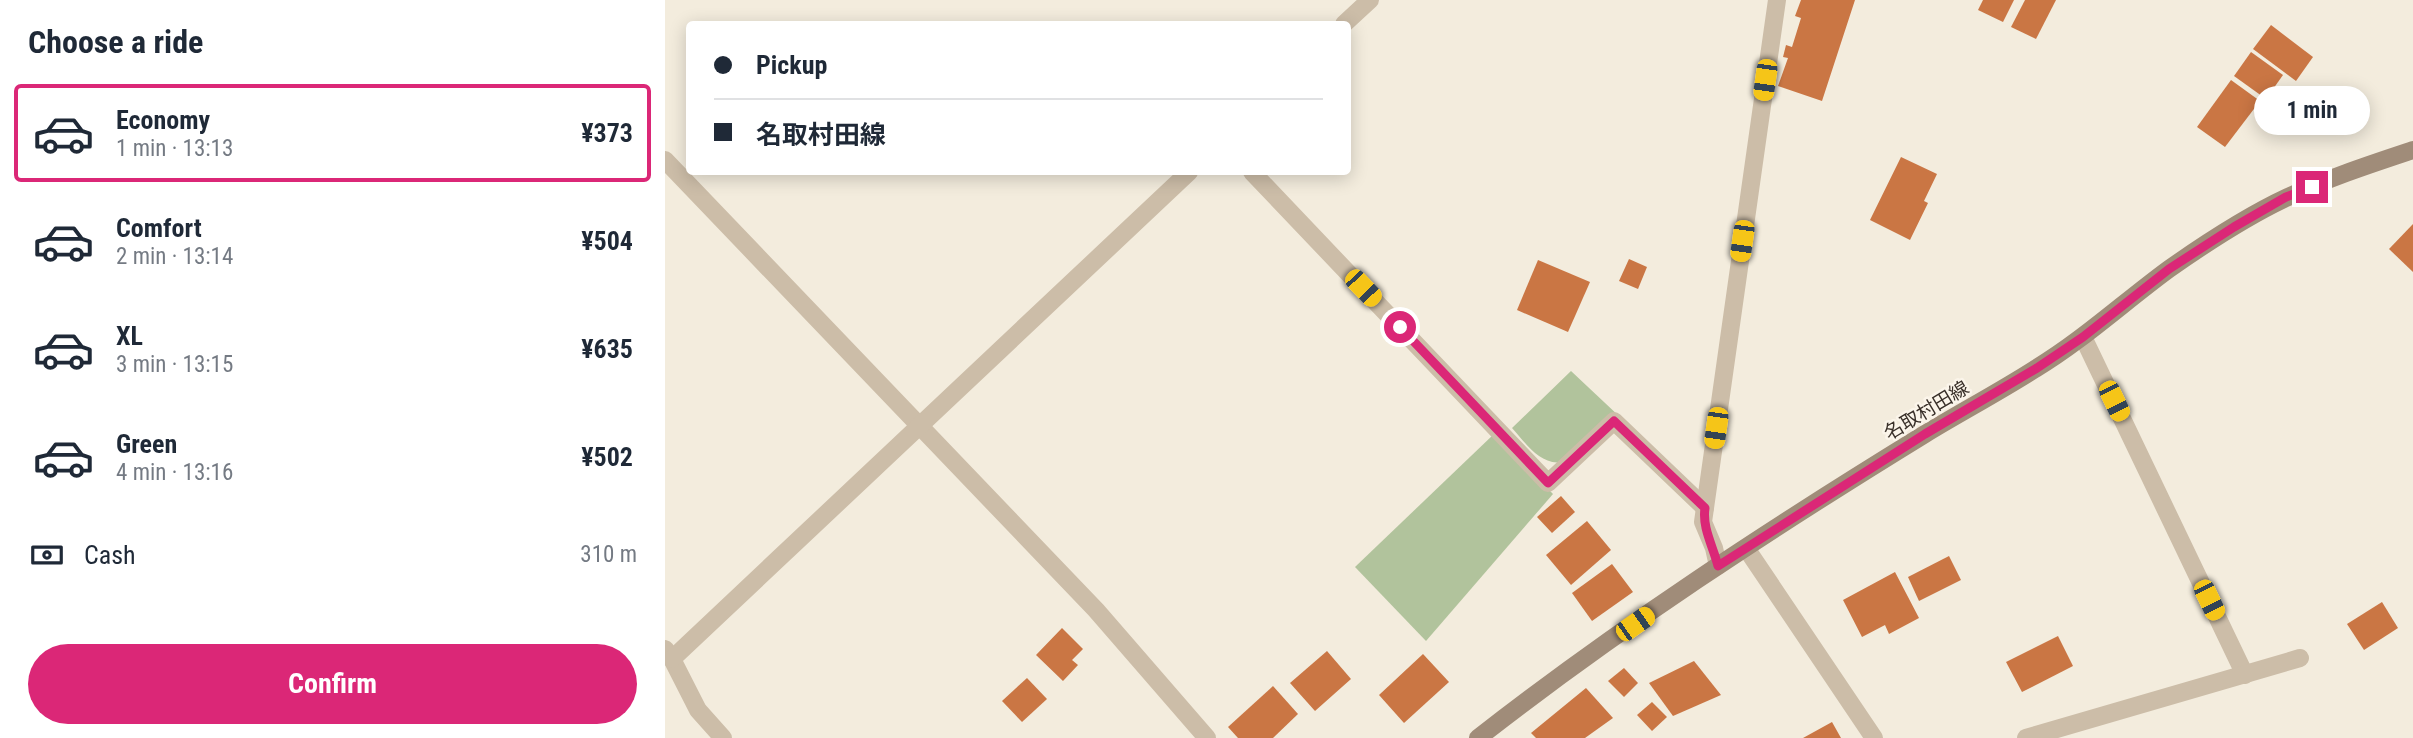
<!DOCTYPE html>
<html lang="en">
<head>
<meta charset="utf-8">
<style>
  body { margin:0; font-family:"Roboto Condensed","Noto Sans JP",sans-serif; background:#f6f6f7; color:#1f2937; height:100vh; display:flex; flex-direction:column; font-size:26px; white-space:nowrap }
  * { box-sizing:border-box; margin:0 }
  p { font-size:23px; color:#747a83 }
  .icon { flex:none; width:38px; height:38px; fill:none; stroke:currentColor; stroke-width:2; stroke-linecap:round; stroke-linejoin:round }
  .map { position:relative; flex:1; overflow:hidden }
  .sheet { display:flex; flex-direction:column; background:#fff; width:665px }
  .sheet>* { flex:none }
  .top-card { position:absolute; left:21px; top:21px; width:665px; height:154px; border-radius:7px; box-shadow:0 4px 18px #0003; display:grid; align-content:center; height:154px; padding:0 28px; background:#fff }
  .end { position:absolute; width:32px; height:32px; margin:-16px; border:9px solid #db2777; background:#fff; box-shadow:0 0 0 4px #fff }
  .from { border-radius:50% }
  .bubble { position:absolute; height:49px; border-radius:24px; background:#fff; box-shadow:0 4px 18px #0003; font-size:23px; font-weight:700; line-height:49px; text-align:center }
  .car { position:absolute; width:21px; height:42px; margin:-21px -10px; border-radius:9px; box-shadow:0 0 5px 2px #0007; background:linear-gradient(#f5c518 24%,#345 0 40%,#f5c518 0 76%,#345 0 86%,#f5c518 0) }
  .top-card b { display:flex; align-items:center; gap:24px; height:66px; font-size:26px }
  .top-card b+b { border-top:2px solid #e0e1e3 }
  .top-card i { width:18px; height:18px; background:#1f2937 }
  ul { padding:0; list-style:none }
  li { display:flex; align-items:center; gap:21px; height:98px; margin:0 14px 10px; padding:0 14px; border:4px solid transparent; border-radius:7px }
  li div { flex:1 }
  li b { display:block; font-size:26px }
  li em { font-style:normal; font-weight:700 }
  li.active { border-color:#db2777 }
  li>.icon { width:63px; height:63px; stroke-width:1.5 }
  h2 { padding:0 28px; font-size:32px; line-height:84px }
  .pay { display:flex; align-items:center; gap:18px; height:77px; padding:0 28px; font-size:26px }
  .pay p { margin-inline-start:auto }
  .cta { display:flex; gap:14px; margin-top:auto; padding:14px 28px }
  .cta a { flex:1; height:80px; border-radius:42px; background:#db2777; color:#fff; font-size:28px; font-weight:700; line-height:80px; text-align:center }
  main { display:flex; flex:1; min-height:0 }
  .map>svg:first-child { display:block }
  .green { fill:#b1c39c }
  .building { fill:#ca7644 }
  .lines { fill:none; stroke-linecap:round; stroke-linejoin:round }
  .street { stroke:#ccbda8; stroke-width:18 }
  .secondary { stroke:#a08c79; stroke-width:18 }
  .route { stroke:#db2777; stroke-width:9 }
  .labels { text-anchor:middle; stroke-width:5; stroke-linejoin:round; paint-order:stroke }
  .street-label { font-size:19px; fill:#393029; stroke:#fbf5ea }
</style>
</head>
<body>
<main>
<section class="sheet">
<h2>Choose a ride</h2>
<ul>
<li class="active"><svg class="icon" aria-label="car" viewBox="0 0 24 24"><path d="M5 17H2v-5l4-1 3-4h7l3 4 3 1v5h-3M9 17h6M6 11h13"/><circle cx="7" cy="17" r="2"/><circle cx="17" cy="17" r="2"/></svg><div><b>Economy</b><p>1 min · 13:13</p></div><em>¥373</em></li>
<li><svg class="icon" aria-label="car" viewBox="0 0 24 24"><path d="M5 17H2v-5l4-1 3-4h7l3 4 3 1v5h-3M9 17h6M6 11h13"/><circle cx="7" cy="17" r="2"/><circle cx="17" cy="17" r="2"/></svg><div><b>Comfort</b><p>2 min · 13:14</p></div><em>¥504</em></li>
<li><svg class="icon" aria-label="car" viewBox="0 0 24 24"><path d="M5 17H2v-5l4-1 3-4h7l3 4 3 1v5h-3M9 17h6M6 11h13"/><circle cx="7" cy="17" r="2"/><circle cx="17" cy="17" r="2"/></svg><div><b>XL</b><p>3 min · 13:15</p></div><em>¥635</em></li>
<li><svg class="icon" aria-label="car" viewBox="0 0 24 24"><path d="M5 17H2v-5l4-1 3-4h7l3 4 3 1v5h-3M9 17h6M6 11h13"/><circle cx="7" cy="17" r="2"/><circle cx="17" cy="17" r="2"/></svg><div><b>Green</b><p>4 min · 13:16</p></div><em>¥502</em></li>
</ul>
<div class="pay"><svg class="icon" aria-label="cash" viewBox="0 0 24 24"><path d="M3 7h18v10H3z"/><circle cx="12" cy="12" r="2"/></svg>Cash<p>310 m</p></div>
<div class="cta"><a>Confirm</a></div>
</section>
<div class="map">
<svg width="1748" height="738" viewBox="0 0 1748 738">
  <rect width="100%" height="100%" fill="#f3ecdd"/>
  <g class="green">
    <path d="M906,371l50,47 -59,44c-22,4 -37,-20 -50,-34z"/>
    <path d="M829,434l59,60 -127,147 -71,-74z"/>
  </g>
  <g class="building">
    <path d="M1136,0h54l-33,101 -44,-15 10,-28 -5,-1 3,-12 6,2 9,-29 -6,-2z"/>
    <path d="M1318,0h31l-11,22 -25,-12z"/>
    <path d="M1360,0h31l-20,39 -25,-12z"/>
    <path d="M1606,25l42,32 -17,24 -43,-32z"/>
    <path d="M1586,52l32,23 -17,24 -32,-23z"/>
    <path d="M1566,80l29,21 -35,46 -28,-20z"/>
    <path d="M1236,157l36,17 -13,27 4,2 -18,37 -40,-20z"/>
    <path d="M1748,224v48l-24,-23z"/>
    <path d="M964,259l18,8 -9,22 -19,-8z"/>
    <path d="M873,260l52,22 -22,50 -51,-22z"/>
    <path d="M896,496l14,16 -23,21 -15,-16z"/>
    <path d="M922,521l24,29 -40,35 -25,-30z"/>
    <path d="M1284,556l12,24 -42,21 -11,-24z"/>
    <path d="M947,564l21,28 -41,29 -20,-28z"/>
    <path d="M1230,572l24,46 -30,16 -4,-9 -23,12 -19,-37z"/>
    <path d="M1717,602l16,26 -34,22 -17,-26z"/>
    <path d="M397,628l21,21 -11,11 6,5 -15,16 -27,-26z"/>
    <path d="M1393,636l15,30 -51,26 -16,-30z"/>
    <path d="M662,651l24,28 -36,32 -25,-28z"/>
    <path d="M758,654l26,28 -45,41 -25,-28z"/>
    <path d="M1029,661l27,34 -48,21 -24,-33z"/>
    <path d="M959,668l14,15 -14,14 -16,-16z"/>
    <path d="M362,678l20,21 -25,23 -20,-21z"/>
    <path d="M608,686l25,28 -25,24h-35l-10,-11z"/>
    <path d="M921,688l27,30 -28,20h-49l-5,-5z"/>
    <path d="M987,702l15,15 -15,14 -15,-16z"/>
    <path d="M1167,722l9,16h-38z"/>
  </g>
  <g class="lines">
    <g class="street">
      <path d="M679,24l26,-24"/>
      <path d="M0,160l431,450 111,128"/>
      <path d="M587,172l296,311 66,-62 91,87"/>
      <path d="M1418,337l162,338"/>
      <path d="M1081,548l128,190"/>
      <path d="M1053,566l-4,-18 -11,-26 74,-522"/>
      <path d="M0,649l7,10 26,51 25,28"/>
      <path d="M7,659l517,-487"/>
      <path d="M1361,738l274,-80"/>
    </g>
    <path class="secondary" d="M813,738c142,-111 294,-210 447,-304 36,-22 74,-42 110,-65 48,-29 89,-67 134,-100 37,-26 78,-53 119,-72 40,-19 83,-33 125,-47"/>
  </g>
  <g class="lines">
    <path class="route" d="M735,327l148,156 66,-62 91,87c-3,20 8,38 13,58l207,-132 112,-66 46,-31 86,-68 65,-42 52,-30 26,-10"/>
  </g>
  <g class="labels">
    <g class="street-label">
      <text transform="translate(1261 410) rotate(-31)" y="7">名取村田線</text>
    </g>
  </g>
</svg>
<i class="end from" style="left:735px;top:327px"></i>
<i class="end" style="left:1647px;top:187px"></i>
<div class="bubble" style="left:1589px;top:86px;width:116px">1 min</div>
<i class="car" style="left:1100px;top:80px;rotate:188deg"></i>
<i class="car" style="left:1077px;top:241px;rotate:188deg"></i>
<i class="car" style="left:698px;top:288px;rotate:136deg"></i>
<i class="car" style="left:1449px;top:401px;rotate:154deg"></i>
<i class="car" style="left:1051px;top:428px;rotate:188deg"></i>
<i class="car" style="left:1544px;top:600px;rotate:154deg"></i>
<i class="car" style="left:970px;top:624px;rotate:55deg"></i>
<div class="top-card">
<b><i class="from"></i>Pickup</b>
<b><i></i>名取村田線</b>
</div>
</div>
</main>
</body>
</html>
